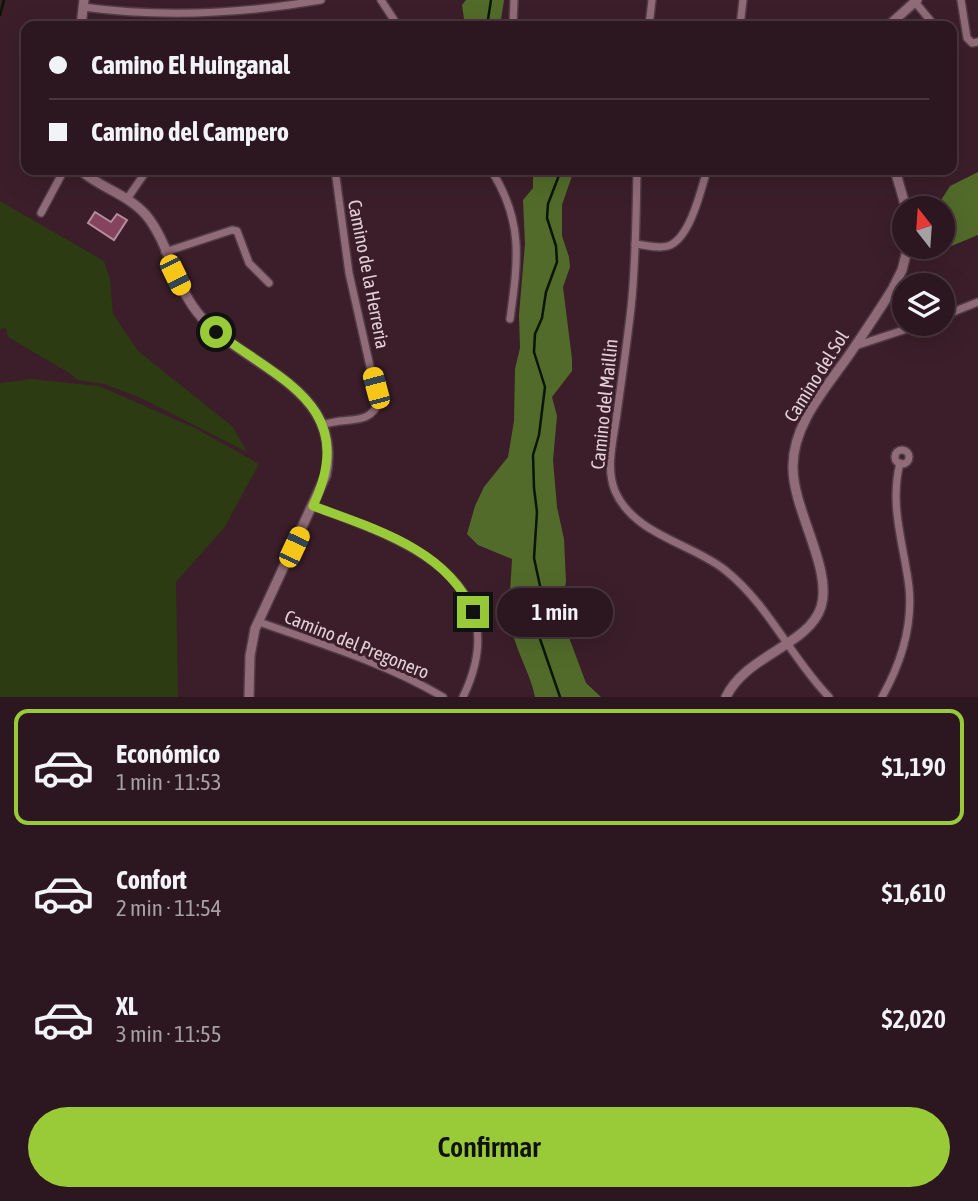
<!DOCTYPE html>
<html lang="es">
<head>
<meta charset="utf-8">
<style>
  body { margin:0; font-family:"Asap Condensed",sans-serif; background:#341f28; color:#f1f3f6; height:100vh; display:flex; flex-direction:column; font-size:26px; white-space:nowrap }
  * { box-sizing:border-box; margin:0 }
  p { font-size:23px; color:#a69fa4 }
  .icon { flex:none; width:38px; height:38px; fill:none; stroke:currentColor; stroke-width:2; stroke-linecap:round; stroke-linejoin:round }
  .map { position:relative; height:697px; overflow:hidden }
  .drawer { display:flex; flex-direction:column; background:#2c161f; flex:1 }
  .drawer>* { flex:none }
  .hud { position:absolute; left:21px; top:21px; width:936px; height:154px; border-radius:14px; box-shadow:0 7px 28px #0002,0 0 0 2px #48353d; display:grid; align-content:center; height:154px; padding:0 28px; background:#2c161f }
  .needle { width:46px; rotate:343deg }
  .tools { position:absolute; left:892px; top:196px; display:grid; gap:14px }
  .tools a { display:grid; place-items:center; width:63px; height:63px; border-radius:50%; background:#2c161f; box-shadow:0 7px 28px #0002,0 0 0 2px #48353d; font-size:35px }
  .end { position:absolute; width:32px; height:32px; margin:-16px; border:9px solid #98cb37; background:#111; box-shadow:0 0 0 4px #111 }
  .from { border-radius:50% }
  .bubble { position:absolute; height:49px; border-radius:24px; background:#2c161f; box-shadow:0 7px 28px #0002,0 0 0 2px #48353d; font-size:23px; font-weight:600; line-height:49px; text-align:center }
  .car { position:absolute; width:21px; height:42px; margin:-21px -10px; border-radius:9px; box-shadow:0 0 5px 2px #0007; background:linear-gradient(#f5c518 24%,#345 0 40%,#f5c518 0 76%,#345 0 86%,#f5c518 0) }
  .hud b { display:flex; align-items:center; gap:24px; height:66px; font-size:26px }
  .hud b+b { border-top:2px solid #48353d }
  .hud i { width:18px; height:18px; background:#f1f3f6 }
  ul { padding:12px 0 0; list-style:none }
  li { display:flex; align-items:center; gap:21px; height:116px; margin:0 14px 10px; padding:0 14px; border:4px solid transparent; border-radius:14px }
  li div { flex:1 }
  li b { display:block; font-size:26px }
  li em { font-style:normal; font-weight:600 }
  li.active { border-color:#98cb37 }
  li>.icon { width:63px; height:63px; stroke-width:1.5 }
  .button { display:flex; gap:14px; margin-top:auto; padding:14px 28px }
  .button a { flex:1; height:80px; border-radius:42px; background:#98cb37; color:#111; font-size:28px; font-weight:600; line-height:80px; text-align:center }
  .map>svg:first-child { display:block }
  .green { fill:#2c3b12 }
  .forest { fill:#526b2a }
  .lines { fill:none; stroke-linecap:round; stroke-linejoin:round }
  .stream { stroke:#0a1600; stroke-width:2.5 }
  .building { fill:#85435d; stroke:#b48f9b; stroke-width:2 }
  .minor-casing { stroke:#533b45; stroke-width:10 }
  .tertiary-casing { stroke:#533b45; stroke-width:12 }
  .minor { stroke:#906c78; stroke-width:7 }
  .tertiary { stroke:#906c78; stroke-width:9 }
  .route { stroke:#98cb37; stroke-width:9 }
  .labels { text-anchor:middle; stroke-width:6; stroke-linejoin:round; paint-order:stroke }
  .street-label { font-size:19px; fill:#e3cfd5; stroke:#3b1e29 }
</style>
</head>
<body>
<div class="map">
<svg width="978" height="697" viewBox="0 0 978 697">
  <rect width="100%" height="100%" fill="#3b1e29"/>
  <g class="green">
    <path d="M0,201l104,60 6,18 3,35 25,37 95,76 14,25 -106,-54 -37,-14 -26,-4 -7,-6 -63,-37 -2,-9 -6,1z"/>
    <path d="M31,379l68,7 98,43 62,35 -35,64 -48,54 2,115h-178v-314z"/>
  </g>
  <g class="forest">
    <path d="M466,0h38l-4,26h-35l-3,-21z"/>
    <path d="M533,170h41l-12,35v31l7,21 1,10 -7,20 9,72v12l-20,26 5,19 -4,44 4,47 7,32 2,43 -5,22 3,20 22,59 15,14h-66c-4,-20 -14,-37 -20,-56 -9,-25 -4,-56 -3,-82l-34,-14 -11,-11 8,-28 9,-19 24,-30 6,-36 1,-52 5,-21 -1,-33 6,-71 -2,-44 10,-12z"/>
    <path d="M978,172v63l-29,12 -27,1 21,-1v-39h-7l14,-22z"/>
  </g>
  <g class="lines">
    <g class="stream">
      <path d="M0,15l4,-15"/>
      <path d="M487,26l4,-26"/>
      <path d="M560,697l-22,-64 4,-38 -8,-37 3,-46 -3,-24 -1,-33 6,-20 6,-48 -11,-35 1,-18 7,-16 4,-26 11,-30 -1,-16 -9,-28 1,-14 13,-34"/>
    </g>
  </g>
  <path class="building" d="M95,212l16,10 6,-8 10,6 -13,20 -26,-17z"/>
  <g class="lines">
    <g class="minor-casing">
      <g id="minor">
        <path d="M381,0l17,26"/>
        <path d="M961,0l6,38 5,5 6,-1"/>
        <path d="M915,2l20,24"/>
        <path d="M83,7c80,11 158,7 238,-7"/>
        <path d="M513,26l1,-26"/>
        <path d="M649,26l3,-26"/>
        <path d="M740,26l3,-26"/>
        <path d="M491,170c33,51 27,91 19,149"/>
        <path d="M637,170c-1,46 -1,92 -6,138 -4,35 -9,70 -14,105 -3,25 -12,54 -2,78 19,44 76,52 110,79 44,35 66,88 104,127"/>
        <path d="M127,199l20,-29"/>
        <path d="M41,213l23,-43"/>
        <path d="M635,244c11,1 23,5 33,2 22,-7 33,-56 39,-76"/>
        <path d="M165,252l67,-22 5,1 12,32 20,20"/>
        <path d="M943,316l35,-14"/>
        <path d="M855,346l67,-22"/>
        <path d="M323,425c20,-9 48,2 55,-23l-29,-129 -14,-103"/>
        <circle cx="902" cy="457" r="7"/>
        <path d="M313,506c88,33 207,72 150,191"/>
        <path d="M259,622c62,22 127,41 184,75"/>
        <path d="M882,697c19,-34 31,-71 27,-110 -5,-42 -20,-81 -9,-124"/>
      </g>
    </g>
    <g class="tertiary-casing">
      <g id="tertiary">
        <path d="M81,26l3,-26"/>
        <path d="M888,26l29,-26"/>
        <path d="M80,170c20,18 48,24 66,45 24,29 28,72 56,103 47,51 141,70 124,157l-71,154 -5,27 -1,41"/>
        <path d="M895,170l11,38"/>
        <path d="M726,697c20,-42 83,-52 95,-90 12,-37 -28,-97 -28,-139 -1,-43 33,-80 56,-113 15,-22 30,-44 44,-67l9,-18 6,-23"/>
      </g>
    </g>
    <use href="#minor" class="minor"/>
    <use href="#tertiary" class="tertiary"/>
  </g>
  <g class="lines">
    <path class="route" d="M216,332c67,50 143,75 97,174 59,22 134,43 160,106"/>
  </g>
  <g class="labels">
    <g class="street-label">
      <text transform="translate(369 274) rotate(79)" y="7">Camino de la Herreria</text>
      <text transform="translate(816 376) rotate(-58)" y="7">Camino del Sol</text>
      <text transform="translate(604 404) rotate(-84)" y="7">Camino del Maillin</text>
      <text transform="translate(357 644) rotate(22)" y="7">Camino del Pregonero</text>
    </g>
  </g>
</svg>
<div class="tools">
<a><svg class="needle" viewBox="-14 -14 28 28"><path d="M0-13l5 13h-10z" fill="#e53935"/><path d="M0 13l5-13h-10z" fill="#a69fa4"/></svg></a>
<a><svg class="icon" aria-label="layers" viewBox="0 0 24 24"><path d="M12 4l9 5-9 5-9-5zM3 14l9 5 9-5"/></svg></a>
</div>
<i class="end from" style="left:216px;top:332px"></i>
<i class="end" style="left:473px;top:612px"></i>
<div class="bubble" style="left:497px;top:588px;width:116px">1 min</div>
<i class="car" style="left:175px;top:275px;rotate:154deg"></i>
<i class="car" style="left:376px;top:388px;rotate:345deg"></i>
<i class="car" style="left:294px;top:547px;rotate:25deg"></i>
<div class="hud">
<b><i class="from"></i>Camino El Huinganal</b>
<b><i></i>Camino del Campero</b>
</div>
</div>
<section class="drawer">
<ul>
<li class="active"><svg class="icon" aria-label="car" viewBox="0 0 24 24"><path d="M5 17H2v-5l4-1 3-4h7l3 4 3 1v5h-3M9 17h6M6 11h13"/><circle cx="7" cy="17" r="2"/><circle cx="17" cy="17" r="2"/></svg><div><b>Económico</b><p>1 min · 11:53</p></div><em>$1,190</em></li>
<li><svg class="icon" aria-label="car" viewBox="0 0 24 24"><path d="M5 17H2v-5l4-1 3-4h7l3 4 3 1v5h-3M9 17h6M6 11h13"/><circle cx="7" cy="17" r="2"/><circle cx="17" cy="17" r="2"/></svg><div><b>Confort</b><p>2 min · 11:54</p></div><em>$1,610</em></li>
<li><svg class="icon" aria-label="car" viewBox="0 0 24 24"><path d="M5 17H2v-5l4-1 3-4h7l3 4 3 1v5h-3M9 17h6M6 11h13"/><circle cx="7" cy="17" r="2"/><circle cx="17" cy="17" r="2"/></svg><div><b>XL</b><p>3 min · 11:55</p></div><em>$2,020</em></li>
</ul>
<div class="button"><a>Confirmar</a></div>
</section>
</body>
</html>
